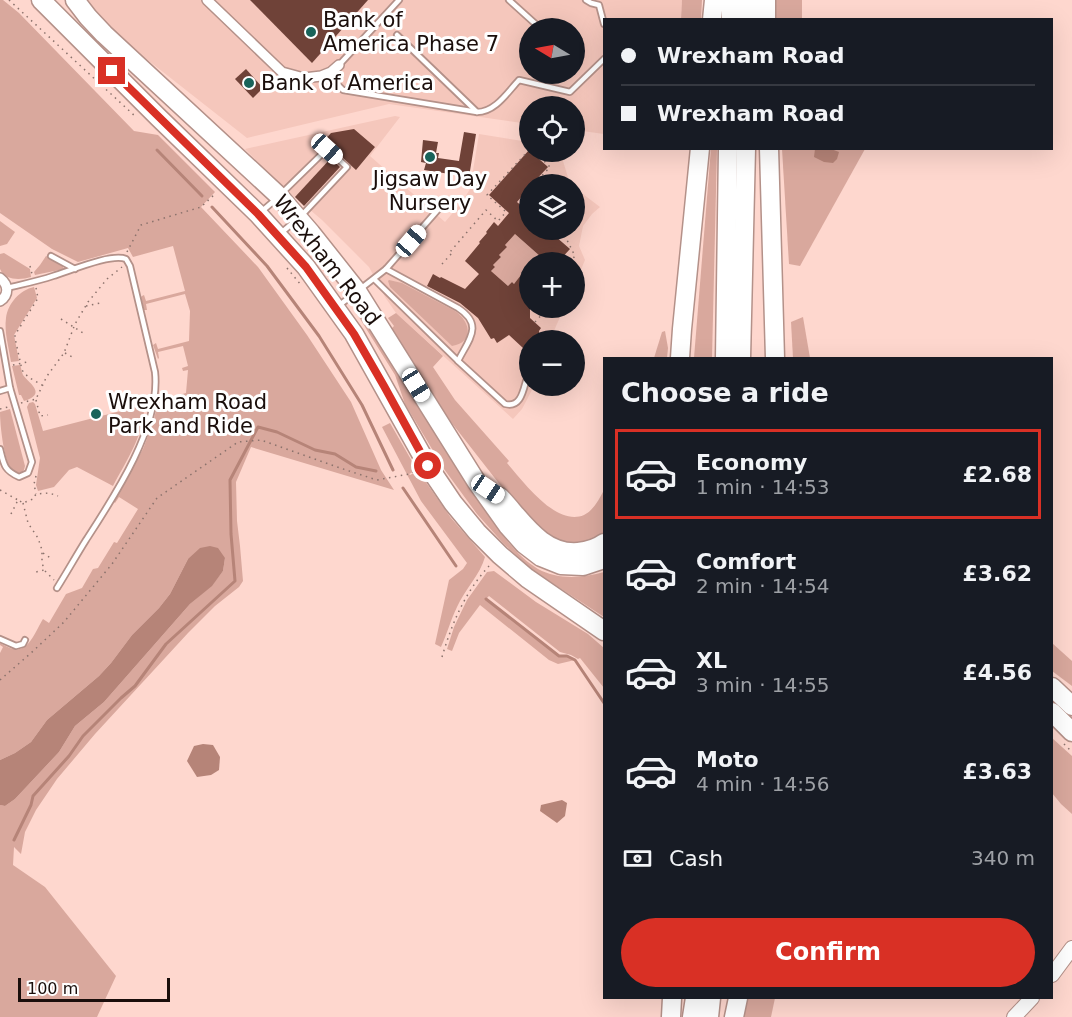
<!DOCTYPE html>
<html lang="en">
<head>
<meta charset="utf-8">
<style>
  body { margin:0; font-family:"DejaVu Sans",sans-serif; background:#20242c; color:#f1f3f6; height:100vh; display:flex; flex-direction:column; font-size:22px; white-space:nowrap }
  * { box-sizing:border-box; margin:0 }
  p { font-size:20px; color:#9ea1a6 }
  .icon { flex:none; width:33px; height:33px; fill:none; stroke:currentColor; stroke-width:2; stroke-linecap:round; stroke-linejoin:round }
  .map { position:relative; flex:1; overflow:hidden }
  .drawer { position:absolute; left:603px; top:357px; width:450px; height:642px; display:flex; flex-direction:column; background:#171b24; border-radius:0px; box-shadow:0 6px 24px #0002 }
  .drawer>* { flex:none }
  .top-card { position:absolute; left:603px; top:18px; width:450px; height:132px; border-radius:0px; box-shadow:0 6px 24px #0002; display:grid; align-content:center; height:132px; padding:0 18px; background:#171b24 }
  .needle { width:39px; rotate:280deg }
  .buttons { position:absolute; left:519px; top:18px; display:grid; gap:12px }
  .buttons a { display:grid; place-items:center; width:66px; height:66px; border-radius:50%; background:#171b24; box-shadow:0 6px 24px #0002; font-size:30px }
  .scale { position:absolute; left:18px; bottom:15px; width:152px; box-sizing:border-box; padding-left:6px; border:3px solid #1a0e0b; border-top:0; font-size:16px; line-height:21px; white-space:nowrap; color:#1a0e0b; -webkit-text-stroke:4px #fff; paint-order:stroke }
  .end { position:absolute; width:27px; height:27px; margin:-14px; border:8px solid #d93025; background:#fff; box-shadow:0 0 0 3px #fff }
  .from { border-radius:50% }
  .car { position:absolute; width:18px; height:36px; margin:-18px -9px; border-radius:8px; box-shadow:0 0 4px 2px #0007; background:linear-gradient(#fff 24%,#345 0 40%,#fff 0 76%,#345 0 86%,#fff 0) }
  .top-card b { display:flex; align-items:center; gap:21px; height:57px; font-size:22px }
  .top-card b+b { border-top:2px solid #363941 }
  .top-card i { width:15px; height:15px; background:#f1f3f6 }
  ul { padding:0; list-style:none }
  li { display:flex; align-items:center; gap:18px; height:90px; margin:0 12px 9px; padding:0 6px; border:3px solid transparent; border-radius:0px }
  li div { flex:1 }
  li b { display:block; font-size:22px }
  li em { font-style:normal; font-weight:700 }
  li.on { border-color:#d93025 }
  li>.icon { width:54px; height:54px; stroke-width:1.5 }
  h2 { padding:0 18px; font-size:27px; line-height:72px }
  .pay { display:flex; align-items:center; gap:15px; height:66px; padding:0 18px; font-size:22px }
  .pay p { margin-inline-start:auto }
  .action { display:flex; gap:12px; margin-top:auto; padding:12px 18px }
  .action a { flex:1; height:69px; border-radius:36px; background:#d93025; color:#fff; font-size:24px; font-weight:700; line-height:69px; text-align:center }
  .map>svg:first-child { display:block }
  .built { fill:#f5c7bc; fill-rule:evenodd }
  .green { fill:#d9a89d }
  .water { fill:#b68478 }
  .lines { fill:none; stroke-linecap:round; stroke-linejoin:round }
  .stream { stroke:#b68478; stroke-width:3 }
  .building { fill:#6f4238 }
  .lane-casing { stroke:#b49189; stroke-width:8 }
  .street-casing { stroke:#b49189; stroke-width:12 }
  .secondary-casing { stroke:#b49189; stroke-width:16 }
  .highway-casing { stroke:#b49189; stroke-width:21 }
  .path { stroke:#8b726c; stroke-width:1.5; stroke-dasharray:1.5 4.5; stroke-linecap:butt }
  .lane { stroke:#fff; stroke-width:4.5 }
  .street { stroke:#fff; stroke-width:9 }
  .secondary { stroke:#fff; stroke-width:14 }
  .highway { stroke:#fff; stroke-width:18 }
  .route { stroke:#d93025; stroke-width:8 }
  .poi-dot { fill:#18635a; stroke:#fff; stroke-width:2 }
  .labels { text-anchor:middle; stroke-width:6; stroke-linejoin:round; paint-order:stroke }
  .poi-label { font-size:21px; fill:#1a0e0b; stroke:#fff; text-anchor:start }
  .street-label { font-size:21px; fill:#1a0e0b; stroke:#fff }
</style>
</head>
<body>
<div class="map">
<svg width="1072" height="1017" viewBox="0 0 1072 1017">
  <rect width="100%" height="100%" fill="#fed7ce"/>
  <g class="built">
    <path d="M75,0h607l-1,19 -77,1v114l-29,-4 -1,-24h-44l-1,18 -140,-20 -142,34 -168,-132zM530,28h44v46h-44z"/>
    <path d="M395,116l5,1 -30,39 75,66 17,-20 8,-13 9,-55 50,8 1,10h41l-8,9 7,23h-40v46h44l1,-42 25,19 -8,7 -9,12 -4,20 6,14 -10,24 -1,-22h-44v46h34l-14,32h-20v46h4l-12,23 -9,10 -117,-106 -11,-16 -16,-30 -47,-47 -46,-39 -31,-32z"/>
  </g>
  <g class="green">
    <path d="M0,0h3l16,13 115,118 24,4 57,57 -14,15 57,60 49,68 44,67 30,68 13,20 -143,-43 -15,35 1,39 3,25 3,35 -4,6 -24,19 -27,27 -93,101 -38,45 -21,31 -11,22 -4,22 -7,-7 -1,18 32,22 71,89 -19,41h-97v-212l5,1 10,-7 44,-47 16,-26 29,-24 86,-98 22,-19 11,-14 2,-13 -37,1 -18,35 -11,14 -27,27 -21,28 -12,13 -52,44 -16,22 -16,11 -15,7v-107l3,-6 -3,-2v-2c4,2 9,5 13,6 16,4 23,-19 30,-30l6,4 17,-29 16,-6 11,-19 5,-1 16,-26 3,1 21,-34 -19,-12 -4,6 -2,-2 30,-52 10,-26 7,-29 3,-2 2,7 21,-6 2,-23 -5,1 -1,-3 6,-2 -5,-20 -25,6 1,6 -1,1 -5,-14 3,-2 2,6 31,-8 1,-30 -5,-17 -39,10 1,6h-3l-3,-13 1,-1 2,-1 2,6 39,-10 -12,-45 -40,11 -5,-9 -50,14 -26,-13 -52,-36z"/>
    <path d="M682,0h20l-1,19h-20z"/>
    <path d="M774,0h28v19h-27z"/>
    <path d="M711,148l6,1 -5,209h-18z"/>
    <path d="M782,149h83l-65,117 -11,-2z"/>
    <path d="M0,221l15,11 -8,12 -7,2z"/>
    <path d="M515,234l27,24 -4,4h-8l-1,7 -6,8 -2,-1 -7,8 -2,-2 -4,4 -17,-15 4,-4 -2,-2 8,-8 -2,-2 8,-8 -2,-2z"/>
    <path d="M4,253l26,16 1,8c-10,3 -26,4 -31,-8 0,-4 0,-11 0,-15z"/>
    <path d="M46,256l15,7 3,6 -29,6 -1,-3 6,-7z"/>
    <path d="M389,280l13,3 53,28c15,10 20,31 -3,35l-62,-59 -2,-6z"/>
    <path d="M34,287l3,11 -23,37 5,26 -8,1c-2,-14 -7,-30 -5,-44 2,-15 14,-28 28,-31z"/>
    <path d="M359,311c39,61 76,125 117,185 16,24 36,58 62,73 20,11 45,9 66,3v45l-73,-48 -28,-26 -26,-29 -33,-45 -39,-65 -10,-29 -38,-61z"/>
    <path d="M396,313l47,43 -10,11 22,33 54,61 -2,2c16,18 49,64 77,52 10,-5 15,-16 20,-25v45l-8,7 -26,4 -25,-10 -37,-41 -57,-73 -35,-52 -25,-41 3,-3 -6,-8z"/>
    <path d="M803,317l7,41h-17l-2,-36z"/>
    <path d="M665,331l3,17 -1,10h-13l8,-26z"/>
    <path d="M20,365c1,2 2,8 3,10 7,9 24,19 1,26l-3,-6h-2l-7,-29z"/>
    <path d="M33,402l2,2 8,27 101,-26c1,29 -18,56 -31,81l-36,-19 -8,3 -15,17 -16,4 -2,-6 4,-27 -13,-51 2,-4z"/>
    <path d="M10,409l15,57 -1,4 -2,2 -9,2c-9,-12 -13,-47 -13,-62z"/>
    <path d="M390,423l27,47 -8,4 1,1 8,-4 33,47 34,39c-5,18 -20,32 -28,50 -6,12 -10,27 -16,40l-6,-3 14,-64 14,-11 4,-6 -46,-62 -39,-74z"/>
    <path d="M494,571l42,31 52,32 16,14v40l-24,-30 -2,1 -7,-4 -11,-3 -71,-56 -3,3 72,57h9l8,4 -17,4 -9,-4 -69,-55 -21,28 -7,18 -5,-2 7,-22 13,-27 20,-28z"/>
    <path d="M1052,643l20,18v25l-20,-15z"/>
    <path d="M1052,738l20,18v58l-11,-10 -9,-11z"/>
    <path d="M746,998h29l-4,19h-28z"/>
  </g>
  <g class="water">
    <path d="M815,149h16l8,3 -2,7 -4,4 -9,-1 -10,-5z"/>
    <path d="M210,546l8,2 7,10 -2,13 -11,15 -22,18 -86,98 -29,24 -16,26 -44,47 -10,7 -5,-1v-45l15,-7 16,-11 16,-22 52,-44 12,-13 21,-28 27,-27 11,-14 18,-35 12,-11z"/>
    <path d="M203,744l10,1 7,12 -1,13 -8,5 -14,2 -10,-16 7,-15z"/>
    <path d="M562,800l5,3 -2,13 -8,7 -17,-12 1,-6z"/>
  </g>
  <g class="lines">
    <g class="stream">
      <path d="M157,150l45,46"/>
      <path d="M212,207l55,59 52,70 43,69 31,65"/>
      <path d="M403,488l53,78"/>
      <path d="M486,599l73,57h8l8,4 29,43"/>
      <path d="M14,840l17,-35 2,-9 36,-40 14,-20 38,-38 14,-12 31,-42 69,-63 -4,-47 -1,-54 28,-53 19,5 38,18 20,4 21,13 20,4"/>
    </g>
  </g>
  <g class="building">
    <path d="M250,0h118l-56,63z"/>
    <path d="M246,69l17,19 -10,10 -18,-19z"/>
    <path d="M354,129l21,18 -19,23 -26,-24 -5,-1 -2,-3 8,-9z"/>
    <path d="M464,132l12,2 -7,43 -45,-7 2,-7 -5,-1 2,-22 15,2 -2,11h3l-1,5 21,3z"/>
    <path d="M529,150l19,17 -16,17h-2v3l-13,15 13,11v17h18l22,19 -12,13h-22l5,-5 -26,-23 -10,11 2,2 -8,8 2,2 -8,8 2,2 -4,4 17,15 4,-4 2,2 7,-9 2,2 7,-8v49l11,10 -2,3v7h-6l-10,10 -14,-13 -12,8 -3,-5 -3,1 -13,-21 -18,-15 -33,-17 6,-12 7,4 1,-1 24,12 14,-15 -14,-13 15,-18 -1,-1 8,-9 -1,-1 8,-10 4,4 11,-13 -20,-18z"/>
    <path d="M331,158l9,9 -36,39 -9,-9z"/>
  </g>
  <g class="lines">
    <g class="lane-casing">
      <g id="lane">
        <path d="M509,0l31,28"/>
        <path d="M586,0l5,3 8,2 5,19"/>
        <path d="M397,35l80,77"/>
        <path d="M339,65l60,-65"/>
        <path d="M331,73l3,8 9,9 134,22c18,0 30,-19 42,-32l51,12 34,-33"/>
        <path d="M281,194l46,-45 20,18 -46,49"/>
        <path d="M261,212l14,-12"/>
        <path d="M281,233l14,-12"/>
        <path d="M51,256l24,13"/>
        <path d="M386,269l72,39c26,17 11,31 0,53"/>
        <path d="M374,279l84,82 47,43c15,4 18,-12 21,-23"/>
        <path d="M7,288c16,-4 31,-7 46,-12 17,-5 58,-23 73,-17l4,7 25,106c6,54 -41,125 -69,168 -10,16 -19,32 -29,48"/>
        <path d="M359,290l27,-21 56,-64"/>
        <path d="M338,306l15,-11"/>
        <path d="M0,331l10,57 22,74 -4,11 -9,4c-15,-7 -15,-12 -19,-28"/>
        <path d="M0,391l10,-3"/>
        <path d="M0,639l16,7 7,-2 2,-4"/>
      </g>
    </g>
    <g class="street-casing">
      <g id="street">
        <path d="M207,0l75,72 22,6 17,-2 10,-4 8,-7"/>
        <path d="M0,278c9,7 9,17 0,23"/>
      </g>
    </g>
    <g class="secondary-casing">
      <g id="secondary">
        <path d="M1052,975l20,-27"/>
        <path d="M1014,1017l18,-19"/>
      </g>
    </g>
    <g class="highway-casing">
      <g id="highway">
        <path d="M41,0l117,117 100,97 48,53 48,67 74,132 25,37 24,29 23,23 27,23 77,53"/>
        <path d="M75,0l13,17 16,17 175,162 32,37 46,58 119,190 32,45 16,18 17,13 20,8 22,1 21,-7"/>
        <path d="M766,0v20"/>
        <path d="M712,20l2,-20"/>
        <path d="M731,20v-20"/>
        <path d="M748,20l1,-20"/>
        <path d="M769,148l6,210"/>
        <path d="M680,358l2,-29 18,-181"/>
        <path d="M725,358l3,-210"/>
        <path d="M741,358l5,-210"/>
        <path d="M500,497c22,23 42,58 78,55 10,-1 18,-3 26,-9"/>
        <path d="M1052,687l20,19"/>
        <path d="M1052,712l20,20"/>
        <path d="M671,1017l1,-19"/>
        <path d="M692,1017l3,-19"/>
        <path d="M709,1017l2,-19"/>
        <path d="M734,1017l4,-19"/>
      </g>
    </g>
    <g class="path">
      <path d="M9,0l127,117"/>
      <path d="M533,152l6,5"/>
      <path d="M534,184l16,-17 -10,-10 5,-5"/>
      <path d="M526,191l4,3"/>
      <path d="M505,211l-18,-16 43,-46"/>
      <path d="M562,230l13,26 -5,6"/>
      <path d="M127,252l14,-27 60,-18 14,-13"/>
      <path d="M442,264l10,-11 -2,-1 36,-42 12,11 9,-10"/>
      <path d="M30,266l2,8"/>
      <path d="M287,268l14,17"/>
      <path d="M36,288l2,10 -23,37v3l7,32 3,4 5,4 12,7"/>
      <path d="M86,306l14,-3"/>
      <path d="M61,319l22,14"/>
      <path d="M535,322l13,-14"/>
      <path d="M65,353l9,5"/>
      <path d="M13,365l14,-3"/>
      <path d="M36,400l4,16 8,-1"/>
      <path d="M21,403l15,-4 11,-23 17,-23 11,-29 13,-22 19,-23 15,-12"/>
      <path d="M0,409l8,-2"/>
      <path d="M36,476l-2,8 2,10"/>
      <path d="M0,490l18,10"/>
      <path d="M23,503l5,20 10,15 4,12v12l2,8 -8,2"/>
      <path d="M11,514l7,-14 5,3 10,-4 3,-5 13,-1 9,3"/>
      <path d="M43,553l9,6"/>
      <path d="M45,571l9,9"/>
      <path d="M442,657c10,-34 23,-65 47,-91"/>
      <path d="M0,680l31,-27 33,-31 48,-58 45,-66 81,-56 23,-2 85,30 31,10 32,-6 5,-2"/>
      <path d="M1064,744l8,8"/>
    </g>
    <use href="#lane" class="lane"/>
    <use href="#street" class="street"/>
    <use href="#secondary" class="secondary"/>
    <use href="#highway" class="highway"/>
  </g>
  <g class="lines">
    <path class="route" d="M112,71l146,143 48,53 48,67 30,52 44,80"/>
  </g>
  <g class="poi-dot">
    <circle cx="311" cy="32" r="6"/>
    <circle cx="249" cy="83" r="6"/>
    <circle cx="430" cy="157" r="6"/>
    <circle cx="96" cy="414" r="6"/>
  </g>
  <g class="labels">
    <g class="poi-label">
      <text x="323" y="27">Bank of<tspan x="323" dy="24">America Phase 7</tspan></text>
      <text x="261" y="90">Bank of America</text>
      <text x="430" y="186" text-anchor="middle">Jigsaw Day<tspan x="430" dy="24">Nursery</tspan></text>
      <text x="108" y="409">Wrexham Road<tspan x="108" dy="24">Park and Ride</tspan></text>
    </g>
    <g class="street-label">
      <text transform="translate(327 260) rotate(52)" y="7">Wrexham Road</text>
    </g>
  </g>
</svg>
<div class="buttons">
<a><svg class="needle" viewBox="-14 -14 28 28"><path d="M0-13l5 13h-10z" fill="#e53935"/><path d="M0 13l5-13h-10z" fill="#9ea1a6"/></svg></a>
<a><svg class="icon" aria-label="locate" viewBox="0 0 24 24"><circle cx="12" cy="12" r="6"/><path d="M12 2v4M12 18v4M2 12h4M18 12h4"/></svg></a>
<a><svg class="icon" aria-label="layers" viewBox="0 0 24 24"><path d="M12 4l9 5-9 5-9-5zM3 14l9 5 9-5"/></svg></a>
<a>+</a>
<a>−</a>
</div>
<div class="scale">100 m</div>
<i class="end from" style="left:428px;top:466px"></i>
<i class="end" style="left:112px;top:71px"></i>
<i class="car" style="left:327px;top:149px;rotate:132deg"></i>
<i class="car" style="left:411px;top:241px;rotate:41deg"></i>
<i class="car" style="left:416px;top:385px;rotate:148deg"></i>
<i class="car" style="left:488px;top:489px;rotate:124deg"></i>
<div class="top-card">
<b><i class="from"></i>Wrexham Road</b>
<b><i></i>Wrexham Road</b>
</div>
<section class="drawer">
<h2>Choose a ride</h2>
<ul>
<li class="on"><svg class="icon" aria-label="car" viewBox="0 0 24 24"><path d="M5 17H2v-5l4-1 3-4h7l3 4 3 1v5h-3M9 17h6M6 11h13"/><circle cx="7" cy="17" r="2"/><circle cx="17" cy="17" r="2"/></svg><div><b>Economy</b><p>1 min · 14:53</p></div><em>£2.68</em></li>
<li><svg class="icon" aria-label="car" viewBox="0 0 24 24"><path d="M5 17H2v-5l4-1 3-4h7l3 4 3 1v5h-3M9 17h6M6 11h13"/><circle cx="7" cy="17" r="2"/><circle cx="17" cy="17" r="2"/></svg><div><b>Comfort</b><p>2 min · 14:54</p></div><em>£3.62</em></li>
<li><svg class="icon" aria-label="car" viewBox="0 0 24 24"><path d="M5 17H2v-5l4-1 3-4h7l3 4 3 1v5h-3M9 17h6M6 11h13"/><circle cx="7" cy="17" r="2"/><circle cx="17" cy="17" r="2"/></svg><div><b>XL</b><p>3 min · 14:55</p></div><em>£4.56</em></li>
<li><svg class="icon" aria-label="car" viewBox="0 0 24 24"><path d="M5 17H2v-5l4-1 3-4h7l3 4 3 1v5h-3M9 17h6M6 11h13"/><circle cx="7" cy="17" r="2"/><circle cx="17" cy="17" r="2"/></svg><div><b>Moto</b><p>4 min · 14:56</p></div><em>£3.63</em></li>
</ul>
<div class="pay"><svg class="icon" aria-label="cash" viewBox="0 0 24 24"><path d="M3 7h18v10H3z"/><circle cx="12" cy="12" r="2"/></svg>Cash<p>340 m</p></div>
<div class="action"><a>Confirm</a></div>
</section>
</div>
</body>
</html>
